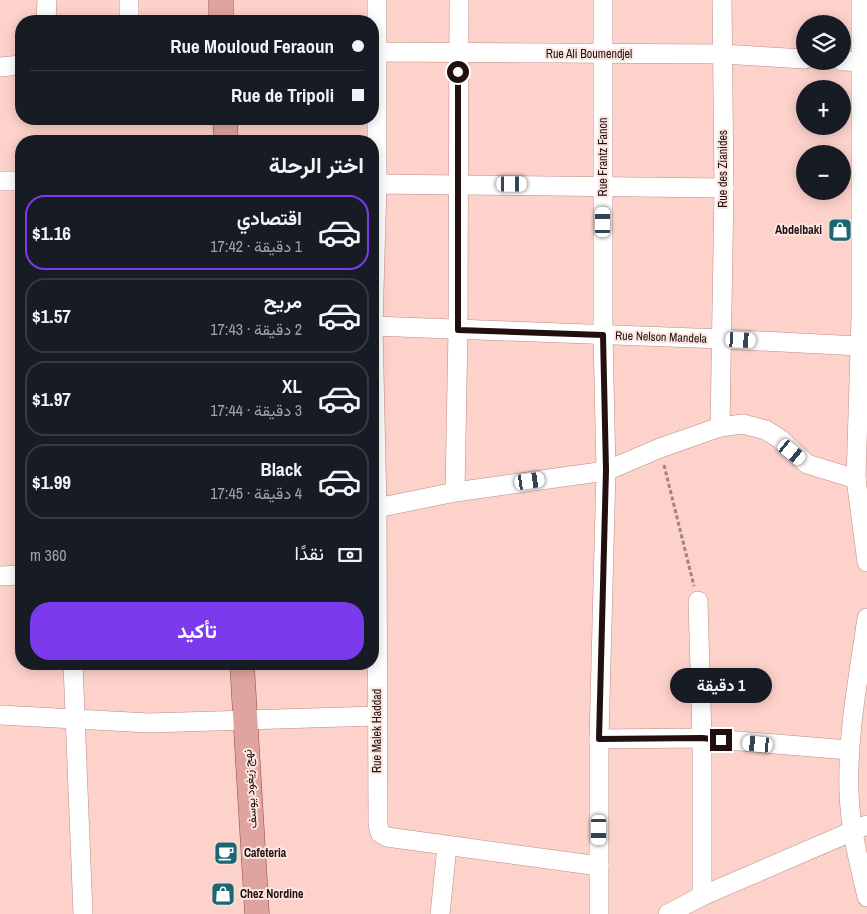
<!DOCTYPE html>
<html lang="ar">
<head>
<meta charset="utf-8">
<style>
  body { margin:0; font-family:"Archivo Narrow",Vazirmatn,sans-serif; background:#242831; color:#f1f3f6; direction:rtl; height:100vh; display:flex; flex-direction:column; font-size:19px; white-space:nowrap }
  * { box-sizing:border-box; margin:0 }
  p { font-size:16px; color:#9ea1a6 }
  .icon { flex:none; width:28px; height:28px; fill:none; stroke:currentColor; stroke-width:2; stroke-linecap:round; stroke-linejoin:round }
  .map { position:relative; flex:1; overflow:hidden; direction:ltr }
  .sheet { position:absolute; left:15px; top:135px; width:364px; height:535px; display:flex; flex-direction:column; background:#171b24; border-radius:20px; box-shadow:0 2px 12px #0003; direction:rtl }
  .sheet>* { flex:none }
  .banner { position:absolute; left:15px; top:15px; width:364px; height:110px; border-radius:20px; box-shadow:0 2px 12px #0003; direction:rtl; display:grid; align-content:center; height:110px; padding:0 15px; background:#171b24 }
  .tools { position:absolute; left:796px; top:15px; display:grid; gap:10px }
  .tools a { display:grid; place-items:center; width:55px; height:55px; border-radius:50%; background:#171b24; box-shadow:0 2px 12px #0003; font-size:25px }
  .end { position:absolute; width:22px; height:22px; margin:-11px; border:6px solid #21100d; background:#fff; box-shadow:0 0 0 2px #fff }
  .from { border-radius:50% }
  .bubble { position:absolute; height:35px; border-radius:18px; background:#171b24; box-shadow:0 2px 12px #0003; font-size:16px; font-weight:700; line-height:35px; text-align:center; direction:rtl }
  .car { position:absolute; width:15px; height:30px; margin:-15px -8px; border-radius:6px; box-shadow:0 0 4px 1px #0007; background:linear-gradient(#fff 24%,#345 0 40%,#fff 0 76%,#345 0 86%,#fff 0) }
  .banner b { display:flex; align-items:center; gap:18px; height:48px; font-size:19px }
  .banner b+b { border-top:1px solid #363941 }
  .banner i { width:12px; height:12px; background:#f1f3f6 }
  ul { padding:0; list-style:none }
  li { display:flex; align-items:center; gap:15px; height:75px; margin:0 10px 8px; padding:0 5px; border:2px solid #363941; border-radius:20px }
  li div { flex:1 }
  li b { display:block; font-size:19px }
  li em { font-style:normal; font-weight:700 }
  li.on { border-color:#7c3aed }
  li>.icon { width:45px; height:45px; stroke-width:1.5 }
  h2 { padding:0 15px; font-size:22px; line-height:60px }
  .pay { display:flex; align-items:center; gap:12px; height:55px; padding:0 15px; font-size:19px }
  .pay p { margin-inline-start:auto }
  .primary-button { display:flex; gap:10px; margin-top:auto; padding:10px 15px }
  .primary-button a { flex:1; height:58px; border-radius:20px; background:#7c3aed; color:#fff; font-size:20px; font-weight:700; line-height:58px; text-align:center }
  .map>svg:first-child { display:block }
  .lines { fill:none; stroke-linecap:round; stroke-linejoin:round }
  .minor-casing { stroke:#bd8b84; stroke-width:20 }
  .major-casing { stroke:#8e4940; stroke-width:25 }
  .path { stroke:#a3837e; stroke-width:3; stroke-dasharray:4 2.5; stroke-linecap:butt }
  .minor { stroke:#fff; stroke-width:19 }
  .major { stroke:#dfa49d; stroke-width:24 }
  .route { stroke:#21100d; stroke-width:6 }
  .labels { text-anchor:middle; stroke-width:4; stroke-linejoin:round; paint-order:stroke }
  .street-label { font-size:12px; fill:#21100d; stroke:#fbe5e1 }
  .poi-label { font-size:12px; font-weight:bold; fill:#21100d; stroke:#fbe5e1; text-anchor:start }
</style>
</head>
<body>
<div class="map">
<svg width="867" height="914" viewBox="0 0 867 914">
  <rect width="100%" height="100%" fill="#fdd2cb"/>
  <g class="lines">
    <g class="minor-casing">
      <g id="minor">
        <path d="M129,0v21"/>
        <path d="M377,0v184l-4,142 4,183 1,316 2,8 7,4 212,29"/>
        <path d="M861,0v317l-5,162 11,83"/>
        <path d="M46,21l1,-21"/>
        <path d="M372,52l350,2 83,5"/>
        <path d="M842,61l25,1"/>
        <path d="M0,67l21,-2"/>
        <path d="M0,181h21"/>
        <path d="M372,184l352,4"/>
        <path d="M372,326l350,13 137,7"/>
        <path d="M720,427l4,-239 -2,-188"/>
        <path d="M455,492l3,-162 1,-330"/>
        <path d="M372,509l83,-17 151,-21 54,-23 60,-21 23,-3 23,6 14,9 27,25 49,15"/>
        <path d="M0,576l21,-1"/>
        <path d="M698,601l4,137v158"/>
        <path d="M867,618c-8,57 -20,116 -18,174 1,36 10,70 18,105"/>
        <path d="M73,664l10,250"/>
        <path d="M0,715l149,8 228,-7"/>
        <path d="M599,739l103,-1 147,12"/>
        <path d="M440,914l7,-67"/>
        <path d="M599,914v-175l7,-268 -3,-136v-335"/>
        <path d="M668,914l34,-18 165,-71"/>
      </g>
    </g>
    <g class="major-casing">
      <g id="major">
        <path d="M221,0v21"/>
        <path d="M225,119l1,22"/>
        <path d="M242,664l15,250"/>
      </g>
    </g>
    <path class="path" d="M664,465l30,121"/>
    <use href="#minor" class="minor"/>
    <use href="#major" class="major"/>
  </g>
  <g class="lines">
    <path class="route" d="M458,72v258l145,5 3,135 -7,269 103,-1 19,2"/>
  </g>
  <defs>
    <g id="shop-square" transform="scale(1.25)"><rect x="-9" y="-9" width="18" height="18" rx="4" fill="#1b6671" stroke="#fbe5e1"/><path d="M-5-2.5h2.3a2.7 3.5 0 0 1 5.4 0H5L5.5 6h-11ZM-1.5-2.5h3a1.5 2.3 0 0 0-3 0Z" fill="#fff"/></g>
    <g id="cafe-square" transform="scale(1.25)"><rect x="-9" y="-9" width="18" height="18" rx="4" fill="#1b6671" stroke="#fbe5e1"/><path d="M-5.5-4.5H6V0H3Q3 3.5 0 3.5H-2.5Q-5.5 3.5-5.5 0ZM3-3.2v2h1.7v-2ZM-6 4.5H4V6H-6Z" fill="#fff"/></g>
  </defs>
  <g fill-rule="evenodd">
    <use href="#shop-square" x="840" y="230"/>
    <use href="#cafe-square" x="226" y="853"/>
    <use href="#shop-square" x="223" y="894"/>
  </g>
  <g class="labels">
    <g class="street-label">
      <text x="589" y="58">Rue Ali Boumendjel</text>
      <text transform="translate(603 157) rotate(-90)" y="4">Rue Frantz Fanon</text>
      <text transform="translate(723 169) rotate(-90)" y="4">Rue des Zianides</text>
      <text transform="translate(661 337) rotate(2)" y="4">Rue Nelson Mandela</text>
      <text transform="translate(377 731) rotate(-90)" y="4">Rue Malek Haddad</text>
      <text transform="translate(250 789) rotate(-94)" y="4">نهج زيغود يوسف</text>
    </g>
    <g class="poi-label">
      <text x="822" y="234" text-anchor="end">Abdelbaki</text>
      <text x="244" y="857">Cafeteria</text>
      <text x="240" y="898">Chez Nordine</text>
    </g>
  </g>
</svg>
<div class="tools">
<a><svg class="icon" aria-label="layers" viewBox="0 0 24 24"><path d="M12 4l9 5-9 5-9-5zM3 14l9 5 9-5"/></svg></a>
<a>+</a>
<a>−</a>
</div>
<i class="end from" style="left:458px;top:72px"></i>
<i class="end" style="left:721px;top:740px"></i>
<div class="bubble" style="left:670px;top:668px;width:102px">1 دقيقة</div>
<i class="car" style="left:512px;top:184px;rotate:90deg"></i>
<i class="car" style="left:603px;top:222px;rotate:0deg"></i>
<i class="car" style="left:741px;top:340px;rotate:93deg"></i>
<i class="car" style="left:792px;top:452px;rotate:129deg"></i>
<i class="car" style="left:530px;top:481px;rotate:82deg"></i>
<i class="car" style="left:758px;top:744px;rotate:276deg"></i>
<i class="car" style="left:599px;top:830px;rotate:180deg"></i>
<div class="banner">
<b><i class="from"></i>Rue Mouloud Feraoun</b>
<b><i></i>Rue de Tripoli</b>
</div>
<section class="sheet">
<h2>اختر الرحلة</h2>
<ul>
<li class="on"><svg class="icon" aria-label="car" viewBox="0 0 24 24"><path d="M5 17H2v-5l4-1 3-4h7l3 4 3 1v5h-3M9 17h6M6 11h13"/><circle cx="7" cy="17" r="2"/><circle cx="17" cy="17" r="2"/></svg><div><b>اقتصادي</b><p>1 دقيقة · 17:42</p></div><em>$1.16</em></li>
<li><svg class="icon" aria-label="car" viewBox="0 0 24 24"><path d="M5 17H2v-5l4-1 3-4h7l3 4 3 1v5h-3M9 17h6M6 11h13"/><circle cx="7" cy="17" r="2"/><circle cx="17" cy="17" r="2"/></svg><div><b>مريح</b><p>2 دقيقة · 17:43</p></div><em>$1.57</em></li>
<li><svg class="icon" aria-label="car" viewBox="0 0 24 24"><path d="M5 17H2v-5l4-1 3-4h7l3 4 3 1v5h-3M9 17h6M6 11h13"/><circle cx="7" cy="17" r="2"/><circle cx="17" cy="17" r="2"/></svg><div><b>XL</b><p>3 دقيقة · 17:44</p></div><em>$1.97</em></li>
<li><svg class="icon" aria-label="car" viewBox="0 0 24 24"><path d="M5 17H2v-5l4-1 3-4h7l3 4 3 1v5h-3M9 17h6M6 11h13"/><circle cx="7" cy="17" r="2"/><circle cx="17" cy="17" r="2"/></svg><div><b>Black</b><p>4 دقيقة · 17:45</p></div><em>$1.99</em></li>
</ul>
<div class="pay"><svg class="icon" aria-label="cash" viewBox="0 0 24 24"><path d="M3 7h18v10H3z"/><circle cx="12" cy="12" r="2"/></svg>نقدًا<p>360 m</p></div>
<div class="primary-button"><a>تأكيد</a></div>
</section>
</div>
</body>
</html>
